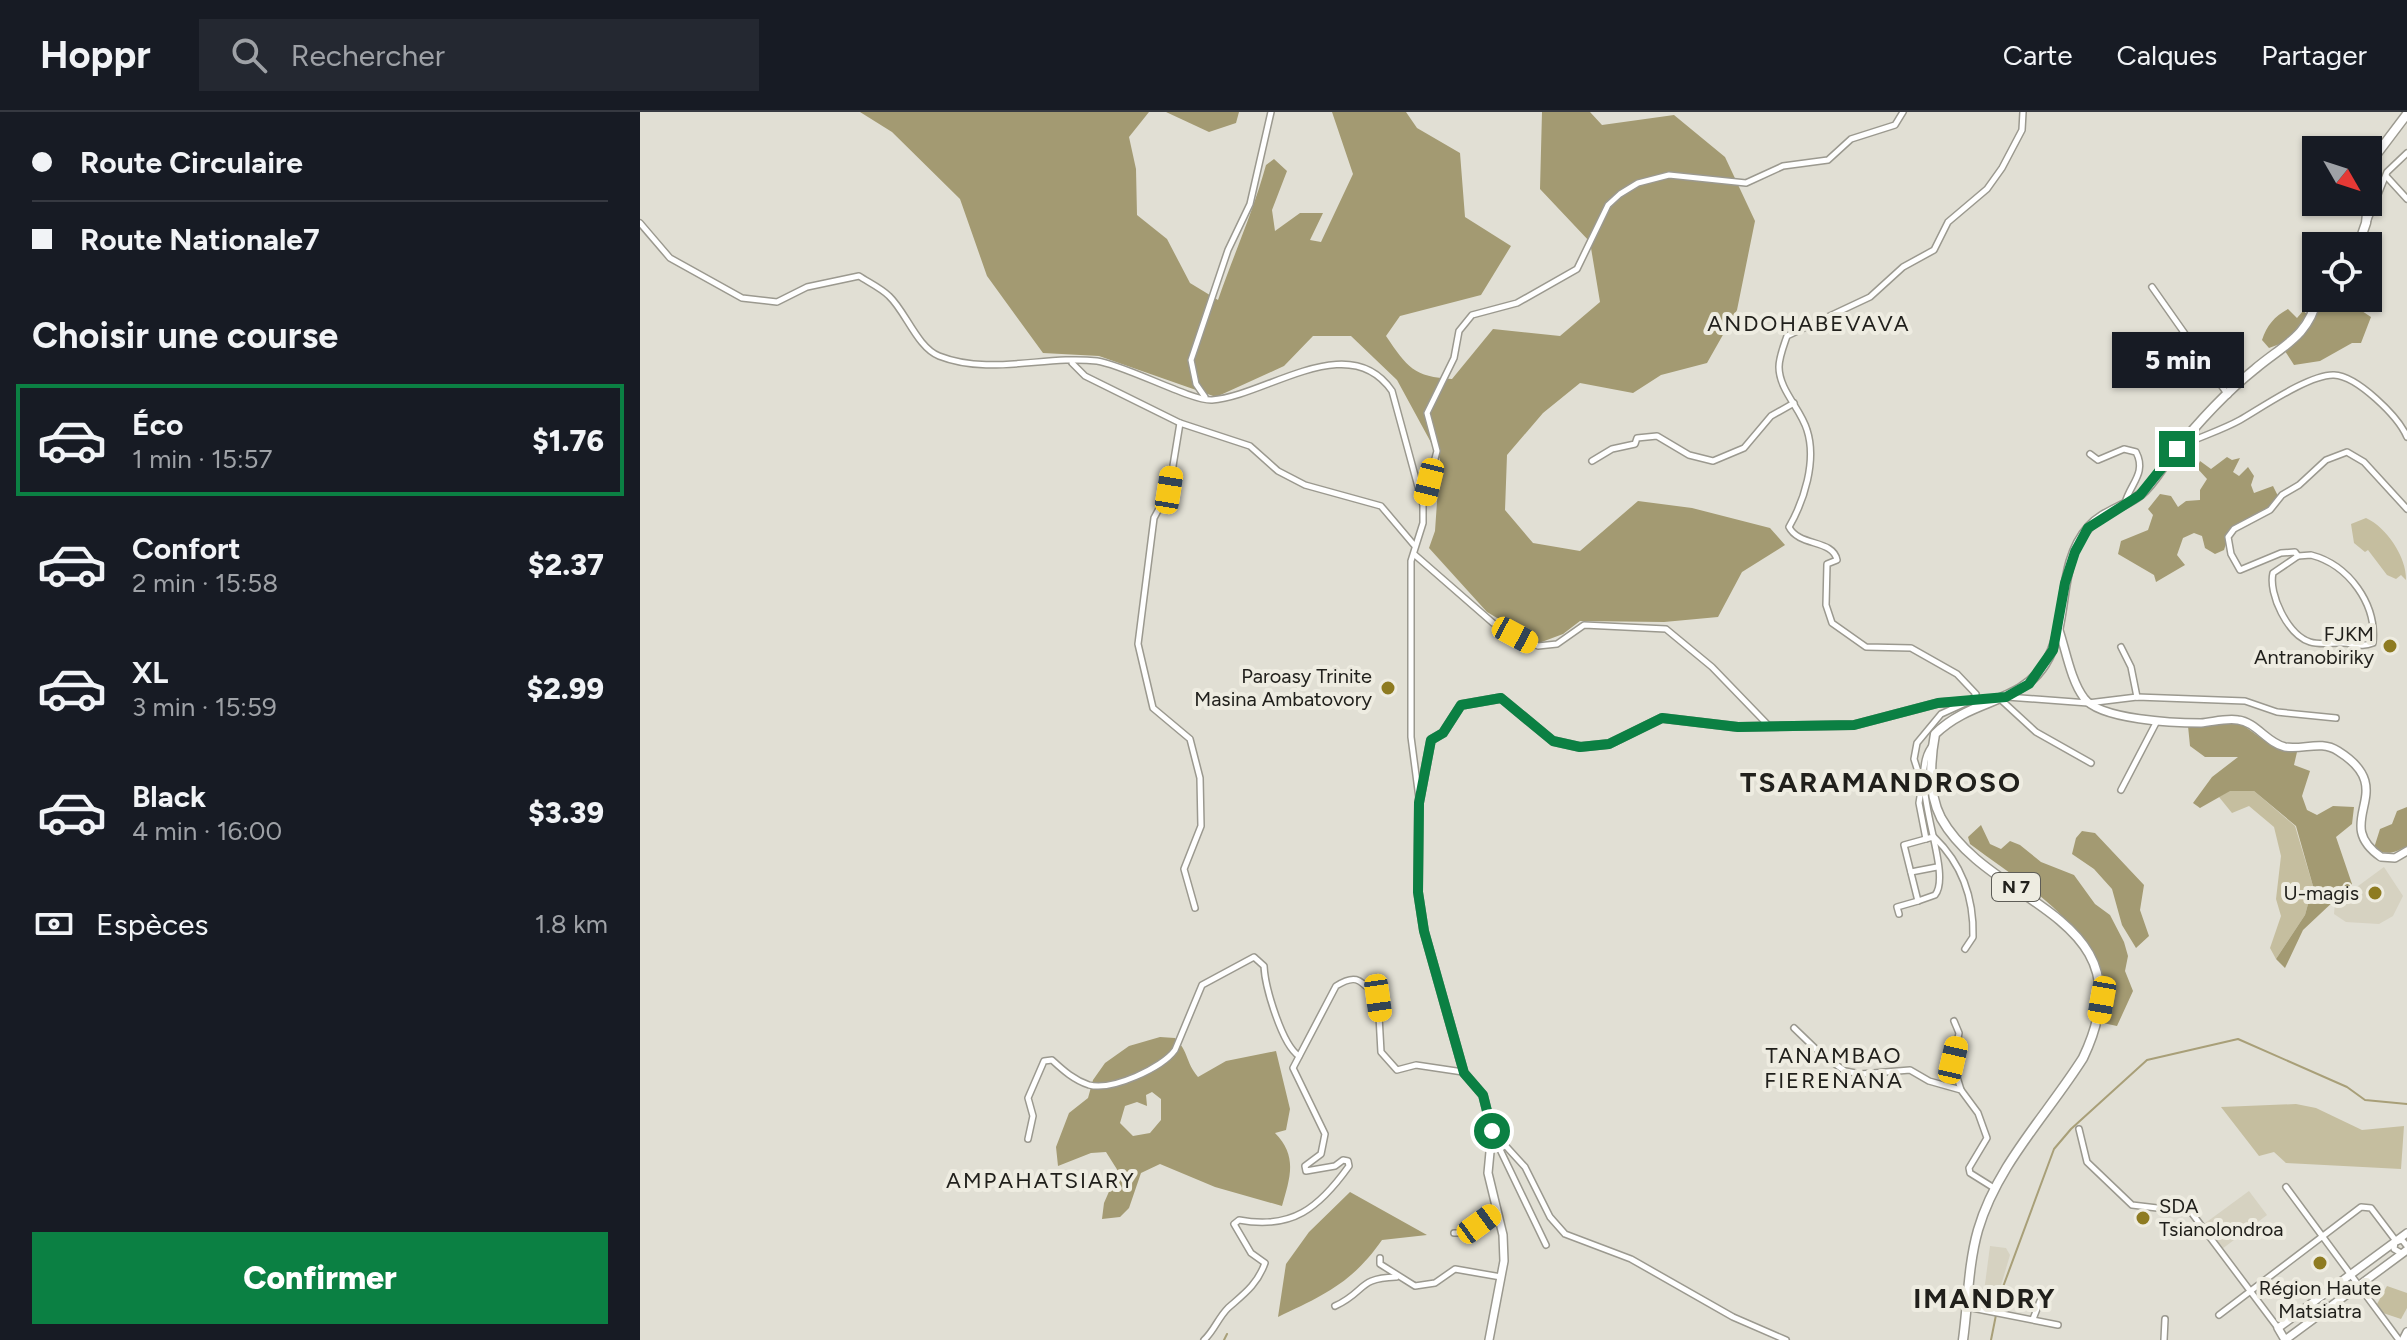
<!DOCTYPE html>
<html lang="fr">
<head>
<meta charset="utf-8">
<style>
  body { margin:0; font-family:Figtree,sans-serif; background:#242831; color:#f1f3f6; height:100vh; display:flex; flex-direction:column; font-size:30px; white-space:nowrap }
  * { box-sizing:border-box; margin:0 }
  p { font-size:26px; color:#9ea1a6 }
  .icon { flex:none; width:44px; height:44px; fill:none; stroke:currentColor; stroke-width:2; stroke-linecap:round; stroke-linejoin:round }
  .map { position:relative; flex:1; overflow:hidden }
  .panel { display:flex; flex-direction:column; background:#171b24; width:640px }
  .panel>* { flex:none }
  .banner { display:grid; align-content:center; height:176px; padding:0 32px; background:#171b24 }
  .needle { width:52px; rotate:129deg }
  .controls { position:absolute; left:1662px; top:24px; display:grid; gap:16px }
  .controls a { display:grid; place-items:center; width:80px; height:80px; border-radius:0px; background:#171b24; box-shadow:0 2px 6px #0004; font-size:40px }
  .end { position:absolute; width:36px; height:36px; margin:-18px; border:10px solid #0b8043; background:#fff; box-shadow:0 0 0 4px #fff }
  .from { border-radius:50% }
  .bubble { position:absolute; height:56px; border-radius:0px; background:#171b24; box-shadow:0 2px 6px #0004; font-size:26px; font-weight:800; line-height:56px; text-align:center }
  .car { position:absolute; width:24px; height:48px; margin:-24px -12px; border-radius:10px; box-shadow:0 0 6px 2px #0007; background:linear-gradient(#f5c518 24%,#345 0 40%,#f5c518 0 76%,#345 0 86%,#f5c518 0) }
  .banner b { display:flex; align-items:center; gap:28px; height:76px; font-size:30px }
  .banner b+b { border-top:2px solid #363941 }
  .banner i { width:20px; height:20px; background:#f1f3f6 }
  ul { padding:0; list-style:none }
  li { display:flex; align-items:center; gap:24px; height:112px; margin:0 16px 12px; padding:0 16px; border:4px solid transparent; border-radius:0px }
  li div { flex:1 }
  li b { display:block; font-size:30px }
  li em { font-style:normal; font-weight:800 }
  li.selected { border-color:#0b8043 }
  li>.icon { width:72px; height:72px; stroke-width:1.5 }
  h2 { padding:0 32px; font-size:36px; line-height:96px }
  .pay { display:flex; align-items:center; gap:20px; height:88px; padding:0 32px; font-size:30px }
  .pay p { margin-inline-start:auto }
  .button { display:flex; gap:16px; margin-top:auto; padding:16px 32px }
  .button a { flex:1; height:92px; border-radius:0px; background:#0b8043; color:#fff; font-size:32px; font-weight:800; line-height:92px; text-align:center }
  header { display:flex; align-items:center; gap:48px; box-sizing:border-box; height:112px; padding:0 40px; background:#171b24; border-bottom:2px solid #363941 }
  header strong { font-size:38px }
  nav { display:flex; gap:44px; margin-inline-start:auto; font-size:28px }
  .search { width:560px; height:72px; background:#242831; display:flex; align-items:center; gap:20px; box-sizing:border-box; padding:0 28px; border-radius:0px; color:#9ea1a6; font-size:30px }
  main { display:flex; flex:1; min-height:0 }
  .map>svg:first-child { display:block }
  .built { fill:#d6d2c1 }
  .green { fill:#c5be9f }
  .forest { fill:#a39a72; fill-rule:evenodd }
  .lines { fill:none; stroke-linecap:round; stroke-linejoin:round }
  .stream { stroke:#a89f78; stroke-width:2 }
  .street-casing { stroke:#9b998f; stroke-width:8 }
  .secondary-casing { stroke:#9b998f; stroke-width:10 }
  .primary-casing { stroke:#9b998f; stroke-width:11 }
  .street { stroke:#fff; stroke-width:5 }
  .secondary { stroke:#fff; stroke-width:7 }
  .primary { stroke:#fff; stroke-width:8 }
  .route { stroke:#0b8043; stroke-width:10 }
  .poi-dot { fill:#8e7b21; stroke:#eeece1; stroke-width:3 }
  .labels { text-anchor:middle; stroke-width:8; stroke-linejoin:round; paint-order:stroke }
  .shield { fill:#eeece1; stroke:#5e5d57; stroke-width:2 }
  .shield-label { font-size:18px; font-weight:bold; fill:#21201c }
  .poi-label { font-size:20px; fill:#21201c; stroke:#eeece1; text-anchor:end }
  .neighbourhood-label { font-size:22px; letter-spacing:2px; fill:#21201c; stroke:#eeece1 }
  .district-label { font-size:28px; font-weight:bold; letter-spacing:2px; fill:#21201c; stroke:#eeece1 }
</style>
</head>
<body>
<header>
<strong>Hoppr</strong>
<div class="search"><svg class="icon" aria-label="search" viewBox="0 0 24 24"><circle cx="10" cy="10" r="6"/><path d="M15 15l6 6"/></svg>Rechercher</div>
<nav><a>Carte</a><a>Calques</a><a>Partager</a></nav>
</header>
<main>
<section class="panel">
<div class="banner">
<b><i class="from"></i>Route Circulaire</b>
<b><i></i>Route Nationale7</b>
</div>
<h2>Choisir une course</h2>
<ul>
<li class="selected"><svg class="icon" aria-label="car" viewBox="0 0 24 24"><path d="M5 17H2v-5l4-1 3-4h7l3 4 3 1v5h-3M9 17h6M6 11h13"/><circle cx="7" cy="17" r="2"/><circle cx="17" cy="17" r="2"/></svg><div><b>Éco</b><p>1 min · 15:57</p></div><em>$1.76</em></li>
<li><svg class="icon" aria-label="car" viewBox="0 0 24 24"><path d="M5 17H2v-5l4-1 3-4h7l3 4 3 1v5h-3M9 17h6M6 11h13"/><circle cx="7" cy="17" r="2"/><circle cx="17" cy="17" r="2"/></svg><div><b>Confort</b><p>2 min · 15:58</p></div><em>$2.37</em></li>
<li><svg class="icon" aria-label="car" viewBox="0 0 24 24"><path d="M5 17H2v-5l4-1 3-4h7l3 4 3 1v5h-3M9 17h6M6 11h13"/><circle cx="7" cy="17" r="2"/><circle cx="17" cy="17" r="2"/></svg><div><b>XL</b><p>3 min · 15:59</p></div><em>$2.99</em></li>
<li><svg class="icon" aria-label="car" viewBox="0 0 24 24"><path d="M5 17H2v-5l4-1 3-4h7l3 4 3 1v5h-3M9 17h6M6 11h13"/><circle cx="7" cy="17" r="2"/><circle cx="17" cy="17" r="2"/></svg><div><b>Black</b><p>4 min · 16:00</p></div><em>$3.39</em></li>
</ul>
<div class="pay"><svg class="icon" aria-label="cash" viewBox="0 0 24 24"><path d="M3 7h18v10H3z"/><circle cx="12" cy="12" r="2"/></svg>Espèces<p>1.8 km</p></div>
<div class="button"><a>Confirmer</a></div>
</section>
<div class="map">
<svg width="1767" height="1228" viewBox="0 0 1767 1228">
  <rect width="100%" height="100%" fill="#e1dfd4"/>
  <g class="built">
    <path d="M1744,755l19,29 -10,20 -14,8 -33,-2 -12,-8 1,-11z"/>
    <path d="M1609,1079l18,24 -45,34 -18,-25z"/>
    <path d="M1350,1134l16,2 4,7 -16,54 -12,-2z"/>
  </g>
  <g class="green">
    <path d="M1726,406c20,9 41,39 40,62l-5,-5 -5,4 -9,-4 -19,-25 -3,2 -11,-9 -3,-19z"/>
    <path d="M1590,678l24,1 41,35 18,60 -8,29 -29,44 -6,-11 11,-32 -5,-17 5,-43 -7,-29 -25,-21 -17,7 -13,-16z"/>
    <path d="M1656,992l20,4 46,22 42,-4 -3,43 -115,-6 -12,-11 -15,4 -38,-49z"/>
    <path d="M1747,1174l20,7v15l-6,11 -18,-6 -6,-9z"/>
  </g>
  <g class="forest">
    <path d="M220,0h289l-20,25 7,32 1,46 30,24 23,44 28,17c16,-46 35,-88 48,-135l8,-6 13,12 -15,39 3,21 25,-18h23l-13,27 11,2 32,-68 -21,-62h74l11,16 43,25 5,64 46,29 -30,49 -81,21 -14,20c21,31 28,41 66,43l41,-50 67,7 40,-34 -10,-60 -50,-53 2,-77h48l12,13 72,-10 51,42 30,64 -18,89 -30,53 -46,12 -28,18 -53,-10 -37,30 -36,42 -2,55 28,33 47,8 58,-50 54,7 78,20 15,17 -43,27 -24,45 -54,5 -84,-1 -17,13 -24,9 -52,-31 -58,-64 6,-17 5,-72 -43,-79 -46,-44h-38l-29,30 -68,31 -117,-41 -56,-3 -56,-77 -27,-77 -68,-67z"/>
    <path d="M526,0h73l-3,11 -27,9z"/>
    <path d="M1678,186h34l1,7 18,12 -10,26h-9l-32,18 -26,4 -9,-14 19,-18z"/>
    <path d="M1648,197l9,9 6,-7 4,3 -19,27 -19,7 -7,-8c5,-15 12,-23 26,-31z"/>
    <path d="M1587,345l5,3 8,-2 -7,14 6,4 9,-9 6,9 -3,9 3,8 19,-7 5,10 -9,11 -38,21 -7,22 -9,4 -10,-6 -3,-12 -8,-3 -11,5 -6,17 8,10 -29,17 -2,-7 -36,-21 3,-13 27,-11 5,-15 -5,-6 12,-15 11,2 7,11 8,-6 14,-1v-10l7,-11 -10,-11 3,-7 11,8z"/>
    <path d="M1597,609l31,22 29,9 -3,13 16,6 -8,25 5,14 10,5 16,-9 21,1 -2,17 -16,13 16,47 -49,46 -18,38 -9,-9 29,-44 8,-29 -17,-60 -42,-35h-24l-30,17 -7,-5 19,-26 26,-20h-33l-15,-11 -2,-20z"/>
    <path d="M1767,695v39c-13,7 -20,10 -33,2l6,-19 12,-5 5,-13z"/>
    <path d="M1341,713l9,19 11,5 9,-8 10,4 21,17 33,13 21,29 15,11 14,27 4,14 -3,15 8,20 -16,35 -14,-3c12,-88 -72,-133 -133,-179l-2,-7z"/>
    <path d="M1442,719l13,2 49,52 -4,25 9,26 -13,12 -14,-23 -10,-36 -18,-20 -22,-15 4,-16z"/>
    <path d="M520,925l15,1c14,14 10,23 23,39l28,-16 50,-10 14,58 -4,21 -11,3c23,23 15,45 7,73l-67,-19 -55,-23 -19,9 -12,35 -9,9 -18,2 2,-16 14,-32 -12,-19 -15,1 -33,13 -2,-19 13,-34 19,-15 5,-18 12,-17 24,-17zM512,980l9,7v21l-11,13 -17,3 -13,-13 5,-17 12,-4 10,4 -1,-11z"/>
    <path d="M710,1080l77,43 -45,5c-30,43 -58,55 -104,77l8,-53 23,-32z"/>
  </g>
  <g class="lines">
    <g class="stream">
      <path d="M584,1228l3,-6"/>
      <path d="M1351,1228l9,-45 54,-146 17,-20 76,-69 91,-21 109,48 18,13 42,4"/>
    </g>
    <g class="street-casing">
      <g id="street">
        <path d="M1746,64l21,23"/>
        <path d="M1727,110l20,-50 20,-19"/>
        <path d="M0,111l30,35 72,40 35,4 30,-15 52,-11c9,6 22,12 30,20 17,16 28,51 50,60 51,20 106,-1 158,5 28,4 94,40 115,39 54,-4 137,-72 180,-9l31,114v18l-12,38v176l8,61"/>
        <path d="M1512,175l76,108"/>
        <path d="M432,251l13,13 95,47"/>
        <path d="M565,285l-9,-13 -5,-24 37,-110 22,-46 21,-92"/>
        <path d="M1543,333c19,-9 39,-15 57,-25 21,-12 70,-46 94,-45 23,1 64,41 73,62"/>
        <path d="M1450,342l8,6 26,-11 12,3c11,21 -6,32 -11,51"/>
        <path d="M952,349l20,-12 23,-5 2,-6 20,-2 32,19 24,6 31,-13 27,-32 23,-13"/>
        <path d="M783,392l14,-53 -10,-38 27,-55 5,-27 13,-16 45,-12 60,-34 31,-64 12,-11 18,-11 31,-8 77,8 37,-17 45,-6 23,-21 44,-14 8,-13"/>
        <path d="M775,443l78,68 45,23 19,-2 27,-19 82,4 46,38 57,59"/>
        <path d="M1671,443c38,10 66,49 62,88 -12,5 -19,0 -31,0 -11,0 -23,2 -32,-1 -22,-7 -42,-48 -37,-69l25,-17z"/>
        <path d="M1658,444l-3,-4 -14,1 -41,17 -9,-16 -3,-17 6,-8 36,-19 12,-15 17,-10 27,-25 21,-8 17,10 43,47"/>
        <path d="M1481,535l10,20 6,30"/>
        <path d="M1367,585l81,6 49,-6 108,4 32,11 59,6"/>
        <path d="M1359,586l37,34 55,31"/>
        <path d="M1291,635c-25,34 23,125 4,148l-17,6 -14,-56 29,-8"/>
        <path d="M1481,678l36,-69"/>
        <path d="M1294,725c28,27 40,61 39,100l-8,12"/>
        <path d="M1286,727l-7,-36 3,-19 -8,-25 3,-16 24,-29 31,-14 4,-6 -19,-20 -46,-26 -45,-1 -34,-24 -6,-18 1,-41 10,-4c-4,-21 -38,-13 -48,-33 15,-26 28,-66 18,-97 -6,-21 -28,-40 -28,-63 0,-10 5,-22 8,-31l83,-39 33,-30 31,-17 14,-28 39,-33 15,-21 20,-38 1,-18"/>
        <path d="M1271,760l26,-5"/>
        <path d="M555,796l-11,-39 17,-43 -1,-48 -10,-39 -37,-31 -15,-64 16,-126 15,-28 11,-67 70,23 28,25 27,14 76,21 33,39"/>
        <path d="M1259,802l-2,-7 21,-6"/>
        <path d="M1314,909l5,12 -6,31 8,26"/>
        <path d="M1154,916l27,26 24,17 16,3 49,-4 19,11 32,9 17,23 9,25 -18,30 1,5 24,15"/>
        <path d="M1439,1017l8,33 45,43 59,7 87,116"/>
        <path d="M853,1020l32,35 25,50 15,17 66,25 102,58 53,23"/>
        <path d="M388,1027l5,-23 -5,-18 16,-37 8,-1c12,11 22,20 37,25 23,6 73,-17 86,-35l27,-65 52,-28 10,9c1,21 18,79 35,90"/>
        <path d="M855,1027l51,106"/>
        <path d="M1646,1075l113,153"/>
        <path d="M814,1121h20l22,-20"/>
        <path d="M1761,1141l-7,-4 1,-7 7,-2 5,6"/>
        <path d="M740,1146v6l35,22 20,-3 20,-14 46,8"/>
        <path d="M695,1194c31,-14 22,-28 61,-29"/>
        <path d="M1327,1195l91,18"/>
        <path d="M1579,1203l142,-108 10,1 25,33"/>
        <path d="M1393,1207l7,-18 5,-2"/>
        <path d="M564,1228c10,-9 14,-22 24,-32 16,-14 29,-23 37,-45l-14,-10 -17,-29 5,-4c53,10 80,-12 110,-54l-1,-5 -5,-1 -8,6 -29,5 -1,-5 16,-12 4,-20 -32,-66 43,-82c22,-14 25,-4 42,12l3,54 16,18 19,-5 47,7"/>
        <path d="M1524,1228l1,-21"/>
      </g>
    </g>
    <g class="secondary-casing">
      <g id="secondary">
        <path d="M1419,518c7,21 12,51 25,68 16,22 92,25 117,25 12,-1 25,-5 37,-3 18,2 29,23 47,27 19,3 36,-7 53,4 64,40 -9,70 43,106l14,1 12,-7"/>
        <path d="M849,1228l15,-79 -1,-26 -15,-62 4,-42 -9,-36 -19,-22 -40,-142 -6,-39 1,-89 12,-63 12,-7 18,-28 40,-7 52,43 27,6 29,-3 53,-26 76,9 116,-2 84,-22 52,-3"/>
        <path d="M1645,1228l-7,-12 129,-95"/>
        <path d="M1645,1228l122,-90"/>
        <path d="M1763,1228l4,-8"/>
      </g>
    </g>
    <g class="primary-casing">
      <g id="primary">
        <path d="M1718,134l8,-23 7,-64 34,-45"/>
        <path d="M1323,1228c5,-36 5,-75 15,-110 19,-65 69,-115 105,-172 69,-144 -92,-150 -142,-240 -13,-25 -11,-57 -6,-84 37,-36 85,-30 110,-70 26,-41 10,-99 44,-137 14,-16 36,-20 52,-33 12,-10 20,-25 30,-38 24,-30 54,-63 84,-87 27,-23 54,-33 62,-71"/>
      </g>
    </g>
    <use href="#street" class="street"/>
    <use href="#secondary" class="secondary"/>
    <use href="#primary" class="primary"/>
  </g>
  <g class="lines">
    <path class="route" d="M852,1019l-9,-36 -19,-22 -40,-142 -6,-39 1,-89 12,-63 12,-7 18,-28 40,-7 52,43 27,6 29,-3 53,-26 76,9 116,-2 84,-22 68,-6 23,-13 24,-34 12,-67 10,-31 13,-24 52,-33 37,-46"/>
  </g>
  <g class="poi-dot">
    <circle cx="1750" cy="534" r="8"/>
    <circle cx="748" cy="576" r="8"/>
    <circle cx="1735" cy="781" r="8"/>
    <circle cx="1503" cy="1106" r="8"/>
    <circle cx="1680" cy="1151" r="8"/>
  </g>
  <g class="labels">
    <rect class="shield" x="1352" y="761" width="48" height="28" rx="6"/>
    <g class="shield-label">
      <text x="1376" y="781">N 7</text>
    </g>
    <g class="poi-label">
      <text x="1734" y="529">FJKM<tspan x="1734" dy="23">Antranobiriky</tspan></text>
      <text x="732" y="571">Paroasy Trinite<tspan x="732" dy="23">Masina Ambatovory</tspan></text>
      <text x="1719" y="788">U-magis</text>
      <text x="1519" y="1101" text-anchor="start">SDA<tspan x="1519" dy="23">Tsianolondroa</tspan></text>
      <text x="1680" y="1183" text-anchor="middle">Région Haute<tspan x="1680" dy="23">Matsiatra</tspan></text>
    </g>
    <g class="neighbourhood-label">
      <text x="1169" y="219">ANDOHABEVAVA</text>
      <text x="1194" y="951">TANAMBAO<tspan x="1194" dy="25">FIERENANA</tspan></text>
      <text x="401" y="1076">AMPAHATSIARY</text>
    </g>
    <g class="district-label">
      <text x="1241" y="680">TSARAMANDROSO</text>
      <text x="1345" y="1196">IMANDRY</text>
    </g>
  </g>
</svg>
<div class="controls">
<a><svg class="needle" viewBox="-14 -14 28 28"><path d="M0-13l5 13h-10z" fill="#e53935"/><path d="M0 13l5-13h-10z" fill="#9ea1a6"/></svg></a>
<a><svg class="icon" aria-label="locate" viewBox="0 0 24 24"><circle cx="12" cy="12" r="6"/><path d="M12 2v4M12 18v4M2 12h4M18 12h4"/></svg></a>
</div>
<i class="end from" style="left:852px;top:1019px"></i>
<i class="end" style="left:1537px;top:337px"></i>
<div class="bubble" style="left:1472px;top:220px;width:132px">5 min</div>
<i class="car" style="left:789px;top:370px;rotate:194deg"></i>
<i class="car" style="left:529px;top:378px;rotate:9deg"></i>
<i class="car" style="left:875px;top:523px;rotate:118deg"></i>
<i class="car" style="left:738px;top:886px;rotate:172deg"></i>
<i class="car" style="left:1462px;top:888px;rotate:190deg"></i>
<i class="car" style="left:1313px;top:948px;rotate:13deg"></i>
<i class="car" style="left:839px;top:1112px;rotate:54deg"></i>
</div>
</main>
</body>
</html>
